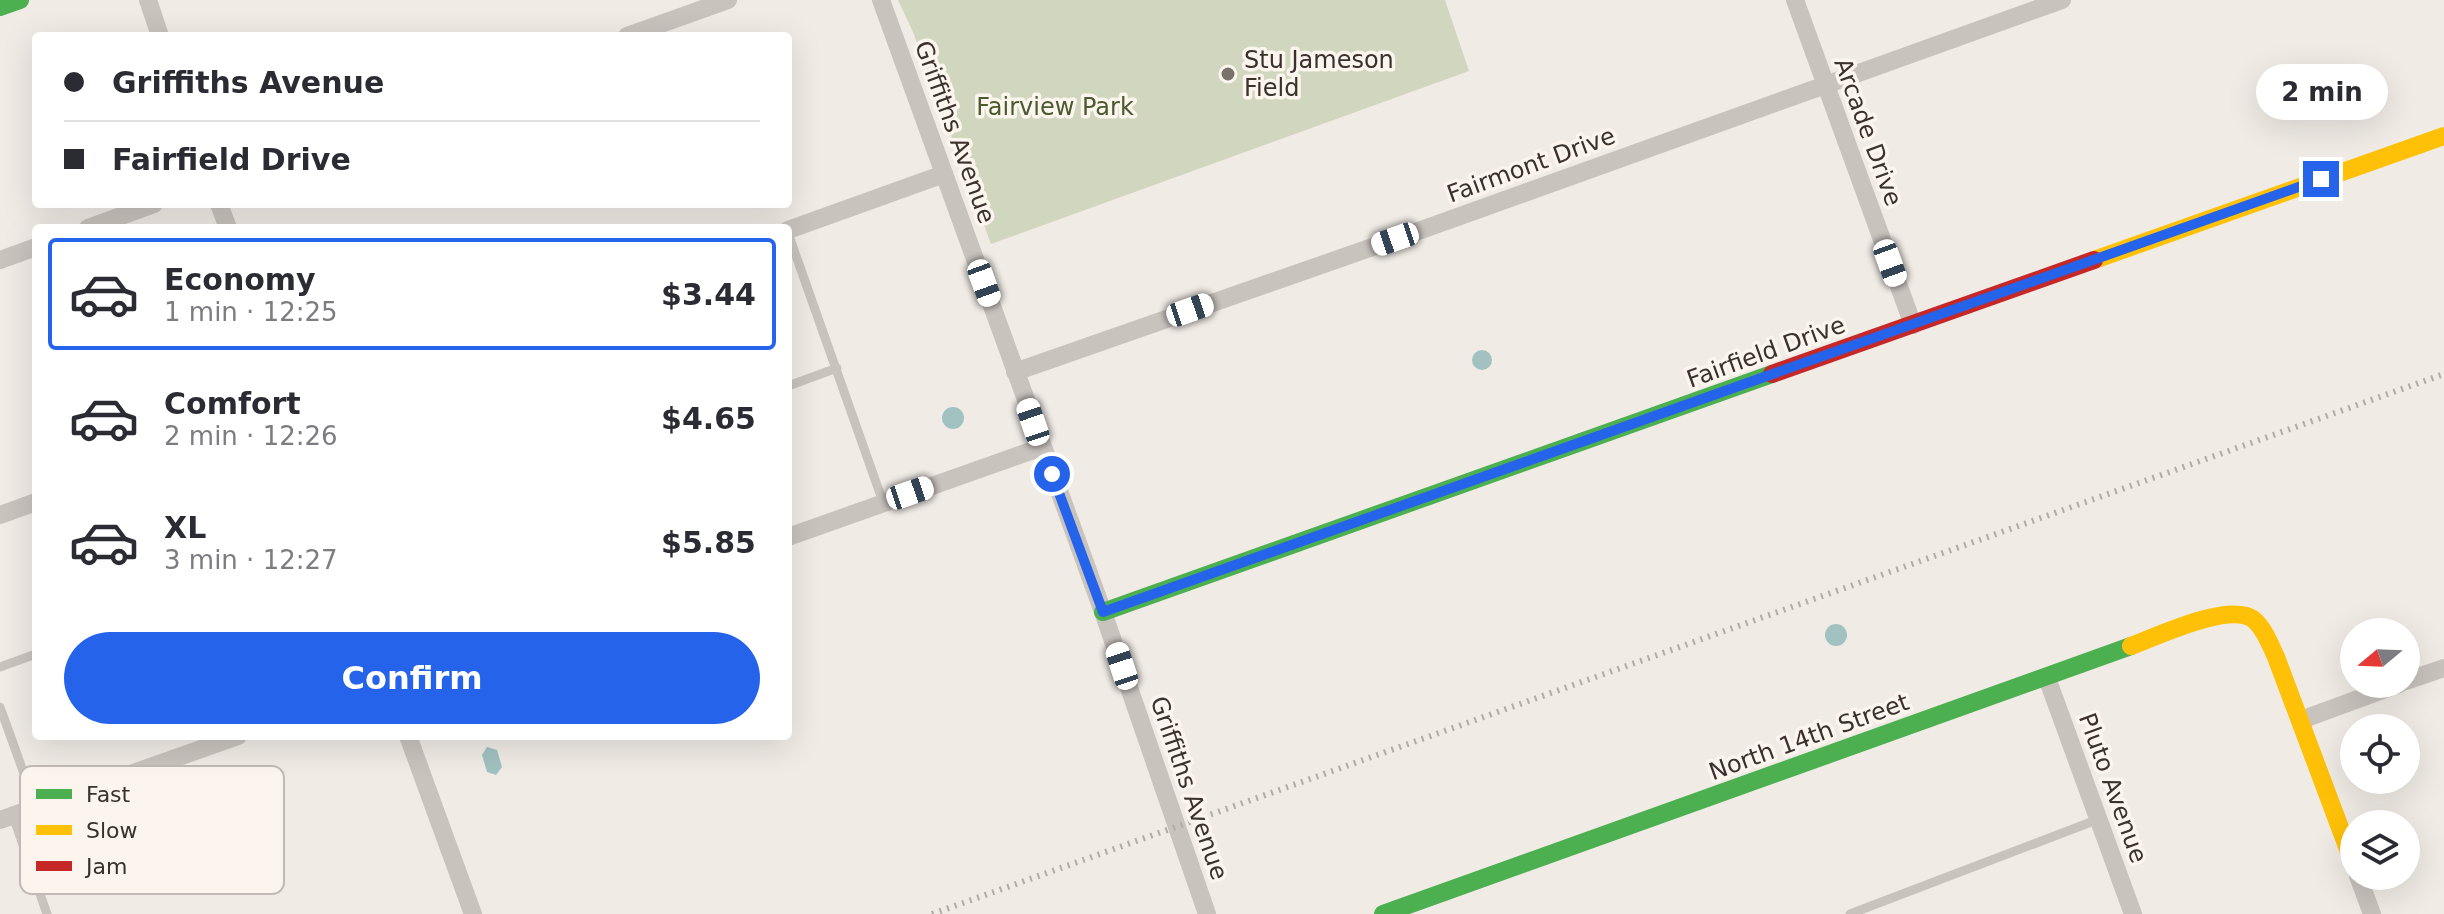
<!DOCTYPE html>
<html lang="en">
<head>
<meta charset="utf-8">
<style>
  body { margin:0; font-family:"DejaVu Sans",sans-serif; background:#f7f7f7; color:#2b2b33; height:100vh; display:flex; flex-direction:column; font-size:30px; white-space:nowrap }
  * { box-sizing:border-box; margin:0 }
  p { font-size:26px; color:#7c7c81 }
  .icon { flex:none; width:44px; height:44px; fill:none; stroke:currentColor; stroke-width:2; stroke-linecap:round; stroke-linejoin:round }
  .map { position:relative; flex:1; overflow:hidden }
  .sheet { position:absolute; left:32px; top:224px; width:760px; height:516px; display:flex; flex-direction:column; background:#fff; border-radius:8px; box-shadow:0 8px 32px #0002 }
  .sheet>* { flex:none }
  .guide { position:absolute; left:32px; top:32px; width:760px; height:176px; border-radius:8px; box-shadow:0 8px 32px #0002; display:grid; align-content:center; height:176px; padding:0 32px; background:#fff }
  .needle { width:52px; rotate:251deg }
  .tools { position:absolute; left:2340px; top:618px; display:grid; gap:16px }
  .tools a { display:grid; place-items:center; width:80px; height:80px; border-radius:50%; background:#fff; box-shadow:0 8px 32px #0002; font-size:40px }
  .end { position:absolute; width:36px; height:36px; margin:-18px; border:10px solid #2563eb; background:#fff; box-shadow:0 0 0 4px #fff }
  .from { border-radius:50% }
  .bubble { position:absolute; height:56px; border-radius:28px; background:#fff; box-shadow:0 8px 32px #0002; font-size:26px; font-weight:800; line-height:56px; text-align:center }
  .car { position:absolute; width:24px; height:48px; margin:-24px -12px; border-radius:10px; box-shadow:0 0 6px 2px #0007; background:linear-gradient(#fff 24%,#345 0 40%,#fff 0 76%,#345 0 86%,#fff 0) }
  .guide b { display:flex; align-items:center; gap:28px; height:76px; font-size:30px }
  .guide b+b { border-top:2px solid #e1e1e2 }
  .guide i { width:20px; height:20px; background:#2b2b33 }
  ul { padding:14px 0 0; list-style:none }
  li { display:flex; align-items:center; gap:24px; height:112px; margin:0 16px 12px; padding:0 16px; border:4px solid transparent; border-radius:8px }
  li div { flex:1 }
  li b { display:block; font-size:30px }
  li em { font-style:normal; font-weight:800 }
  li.current { border-color:#2563eb }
  li>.icon { width:72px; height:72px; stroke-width:1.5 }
  .action { display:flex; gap:16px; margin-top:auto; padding:16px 32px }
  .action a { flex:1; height:92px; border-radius:48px; background:#2563eb; color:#fff; font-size:32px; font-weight:800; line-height:92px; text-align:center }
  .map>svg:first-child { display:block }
  .green { fill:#d1d6bf }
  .water { fill:#a1c2c1 }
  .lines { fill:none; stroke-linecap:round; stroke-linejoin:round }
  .lane { stroke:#c9c3be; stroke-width:9 }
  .street { stroke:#c9c3be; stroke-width:18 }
  .fast { stroke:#4caf50; stroke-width:18 }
  .slow { stroke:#ffc107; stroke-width:18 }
  .jam { stroke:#c62828; stroke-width:18 }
  .rail { stroke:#b1aca8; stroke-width:6; stroke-dasharray:2 6; stroke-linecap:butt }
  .route { stroke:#2563eb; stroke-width:10 }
  .poi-dot { fill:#7a716c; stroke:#fbf5ee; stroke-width:3 }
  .labels { text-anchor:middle; stroke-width:7; stroke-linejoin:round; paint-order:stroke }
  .poi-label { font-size:24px; fill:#3b302b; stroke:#fbf5ee; text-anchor:start }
  .park-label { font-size:24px; fill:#4a5a2e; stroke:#fbf5ee }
  .street-label { font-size:24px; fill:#3b302b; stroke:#fbf5ee }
  .key { fill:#fbf5ee; stroke:#c1bab4; stroke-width:2 }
  .key-label { font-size:22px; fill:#3b302b }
</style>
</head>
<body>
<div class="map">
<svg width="2444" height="914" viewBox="0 0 2444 914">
  <rect width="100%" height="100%" fill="#f0ebe5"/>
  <path class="green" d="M898,0h547l24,71 -478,173 -78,-212z"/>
  <g class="water">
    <circle cx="1482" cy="360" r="10"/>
    <circle cx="953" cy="418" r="11"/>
    <circle cx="1836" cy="635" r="11"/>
    <path d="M487,747l10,3 5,17 -6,8 -9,-3 -5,-17z"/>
  </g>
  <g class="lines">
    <g class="lane">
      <path d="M788,233l95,269"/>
      <path d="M788,386l49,-18"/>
      <path d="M0,667l36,-13"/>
      <path d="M0,707l36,100"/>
      <path d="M13,816l34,98"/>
      <path d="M1850,914l249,-95"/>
    </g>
    <g class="street">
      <path d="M148,0l12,36"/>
      <path d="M881,0l222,612 104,302"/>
      <path d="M1795,0l118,325"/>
      <path d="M627,36l101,-36"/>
      <path d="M219,204l9,24"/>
      <path d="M88,228l66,-24"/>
      <path d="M788,230l156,-56"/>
      <path d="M0,260l36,-13"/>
      <path d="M1015,372l409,-143 638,-229"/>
      <path d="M0,515l36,-13"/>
      <path d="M788,537l254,-90"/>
      <path d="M2047,678l86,236"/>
      <path d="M2406,681l38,-13"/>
      <path d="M2301,720l98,-36"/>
      <path d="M408,736l65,178"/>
      <path d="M0,820l238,-84"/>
      <path d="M2358,876l14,38"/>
    </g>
    <g class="fast">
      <path d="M0,7l20,-7"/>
      <path d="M1103,612l669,-238"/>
      <path d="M1383,914l748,-268"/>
    </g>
    <g class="slow">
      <path d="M2094,260l350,-124"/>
      <path d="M2131,646c27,-10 98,-44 122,-27 11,9 17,25 23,38l78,208"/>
    </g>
    <path class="jam" d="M1772,374l322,-114"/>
    <path class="rail" d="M932,914l1512,-540"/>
  </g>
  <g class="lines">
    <path class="route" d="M1052,474l51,138 1218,-433"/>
  </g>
  <circle class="poi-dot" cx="1228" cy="74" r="8"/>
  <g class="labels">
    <g class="poi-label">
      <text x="1244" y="68">Stu Jameson<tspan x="1244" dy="28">Field</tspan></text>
    </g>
    <g class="park-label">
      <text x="1055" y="115">Fairview Park</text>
    </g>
    <g class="street-label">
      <text transform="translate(955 132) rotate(70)" y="8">Griffiths Avenue</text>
      <text transform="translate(1868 132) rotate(70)" y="8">Arcade Drive</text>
      <text transform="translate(1531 165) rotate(-20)" y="8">Fairmont Drive</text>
      <text transform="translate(1766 352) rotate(-20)" y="8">Fairfield Drive</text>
      <text transform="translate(1809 737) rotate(-20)" y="8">North 14th Street</text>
      <text transform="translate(1189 788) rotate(71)" y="8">Griffiths Avenue</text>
      <text transform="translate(2113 788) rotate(70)" y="8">Pluto Avenue</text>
    </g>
  </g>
  <rect x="20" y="766" width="264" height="128" rx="12" class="key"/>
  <rect x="36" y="789" width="36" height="10" fill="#4caf50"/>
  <rect x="36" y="825" width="36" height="10" fill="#ffc107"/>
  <rect x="36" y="861" width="36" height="10" fill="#c62828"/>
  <g class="key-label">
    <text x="86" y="802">Fast</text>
    <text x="86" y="838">Slow</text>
    <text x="86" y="874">Jam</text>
  </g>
</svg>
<div class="tools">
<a><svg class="needle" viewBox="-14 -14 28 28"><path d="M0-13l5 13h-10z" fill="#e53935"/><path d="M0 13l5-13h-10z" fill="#7c7c81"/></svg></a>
<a><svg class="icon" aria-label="locate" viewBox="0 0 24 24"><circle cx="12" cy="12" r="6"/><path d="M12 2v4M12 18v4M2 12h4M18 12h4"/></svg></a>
<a><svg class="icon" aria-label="layers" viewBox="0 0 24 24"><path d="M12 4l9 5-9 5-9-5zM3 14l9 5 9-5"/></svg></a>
</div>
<i class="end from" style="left:1052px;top:474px"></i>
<i class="end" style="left:2321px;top:179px"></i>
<div class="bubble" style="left:2256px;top:64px;width:132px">2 min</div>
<i class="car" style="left:1395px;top:239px;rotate:251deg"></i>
<i class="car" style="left:1890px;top:263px;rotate:160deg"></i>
<i class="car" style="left:984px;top:283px;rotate:160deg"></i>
<i class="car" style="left:1190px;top:310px;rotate:71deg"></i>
<i class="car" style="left:1033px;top:422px;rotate:341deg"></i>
<i class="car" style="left:910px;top:493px;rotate:71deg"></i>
<i class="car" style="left:1122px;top:666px;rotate:342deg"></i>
<div class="guide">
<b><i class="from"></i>Griffiths Avenue</b>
<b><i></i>Fairfield Drive</b>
</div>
<section class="sheet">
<ul>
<li class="current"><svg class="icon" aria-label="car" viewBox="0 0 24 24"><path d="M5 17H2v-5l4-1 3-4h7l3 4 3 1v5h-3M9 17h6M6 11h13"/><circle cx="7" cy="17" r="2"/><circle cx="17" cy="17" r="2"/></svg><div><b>Economy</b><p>1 min · 12:25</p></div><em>$3.44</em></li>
<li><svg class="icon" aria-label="car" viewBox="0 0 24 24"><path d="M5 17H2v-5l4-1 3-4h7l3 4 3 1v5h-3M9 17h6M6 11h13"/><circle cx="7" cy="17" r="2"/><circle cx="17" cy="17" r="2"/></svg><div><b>Comfort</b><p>2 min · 12:26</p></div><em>$4.65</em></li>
<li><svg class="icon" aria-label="car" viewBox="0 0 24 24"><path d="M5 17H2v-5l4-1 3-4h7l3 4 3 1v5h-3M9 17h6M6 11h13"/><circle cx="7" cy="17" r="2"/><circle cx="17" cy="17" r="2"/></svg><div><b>XL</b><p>3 min · 12:27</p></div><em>$5.85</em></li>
</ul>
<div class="action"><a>Confirm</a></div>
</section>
</div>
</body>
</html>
